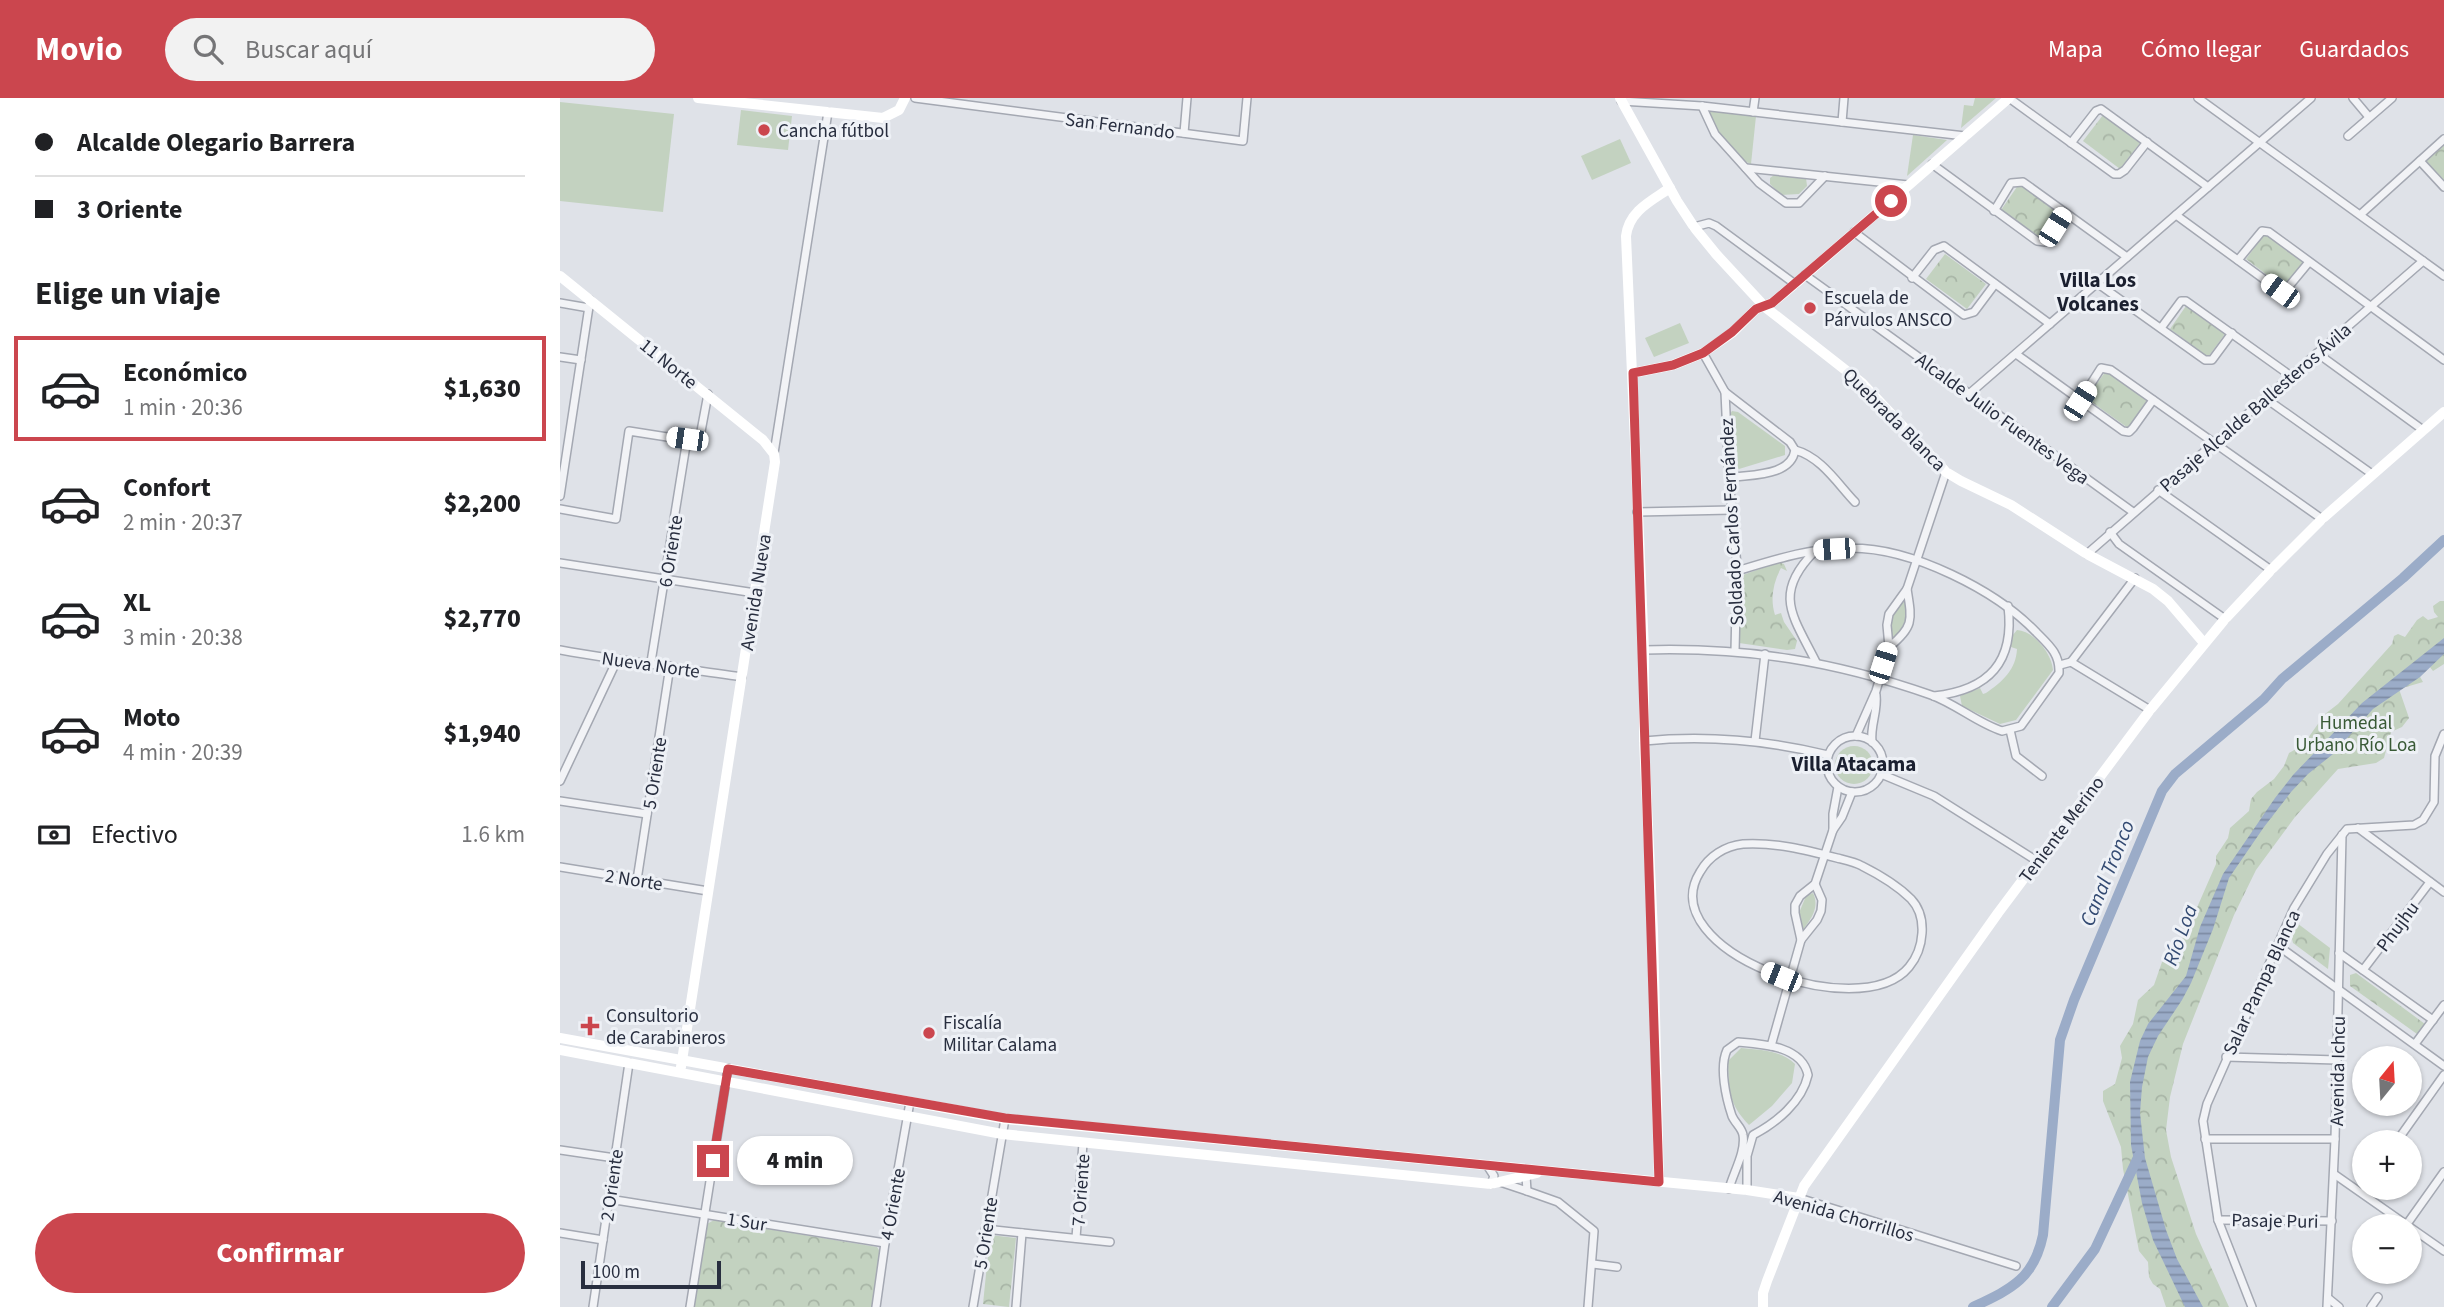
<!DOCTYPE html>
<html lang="es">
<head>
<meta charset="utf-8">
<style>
  body { margin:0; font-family:"Source Sans 3",sans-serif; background:#f2f2f2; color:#202124; height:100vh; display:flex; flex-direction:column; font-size:26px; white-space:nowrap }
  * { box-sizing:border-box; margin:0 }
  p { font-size:23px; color:#757577 }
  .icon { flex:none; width:38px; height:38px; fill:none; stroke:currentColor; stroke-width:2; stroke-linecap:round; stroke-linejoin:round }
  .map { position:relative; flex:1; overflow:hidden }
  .panel { display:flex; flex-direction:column; background:#fff; width:560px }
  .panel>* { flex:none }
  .guide { display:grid; align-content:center; height:154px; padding:0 35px; background:#fff }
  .needle { width:46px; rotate:18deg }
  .controls { position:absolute; left:1792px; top:948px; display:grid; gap:14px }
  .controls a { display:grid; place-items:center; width:70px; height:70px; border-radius:50%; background:#fff; box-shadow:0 2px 5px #0004; font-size:35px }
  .scale { position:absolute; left:21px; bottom:18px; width:140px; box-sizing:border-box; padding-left:7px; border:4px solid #282e3f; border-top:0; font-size:19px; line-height:24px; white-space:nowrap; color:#282e3f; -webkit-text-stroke:5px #eef1f6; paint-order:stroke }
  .end { position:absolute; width:32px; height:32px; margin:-16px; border:9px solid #cb464e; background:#fff; box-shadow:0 0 0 4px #fff }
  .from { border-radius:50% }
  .bubble { position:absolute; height:49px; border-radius:24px; background:#fff; box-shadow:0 2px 5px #0004; font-size:23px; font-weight:800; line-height:49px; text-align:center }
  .car { position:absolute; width:21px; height:42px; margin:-21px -10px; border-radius:9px; box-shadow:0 0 5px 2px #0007; background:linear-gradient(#fff 24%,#345 0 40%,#fff 0 76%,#345 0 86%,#fff 0) }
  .guide b { display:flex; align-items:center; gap:24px; height:66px; font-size:26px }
  .guide b+b { border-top:2px solid #e0e0e0 }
  .guide i { width:18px; height:18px; background:#202124 }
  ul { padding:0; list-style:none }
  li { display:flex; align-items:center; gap:21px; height:105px; margin:0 14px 10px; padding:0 21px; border:4px solid transparent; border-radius:0px }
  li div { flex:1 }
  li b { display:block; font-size:26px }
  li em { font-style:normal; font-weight:800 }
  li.current { border-color:#cb464e }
  li>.icon { width:63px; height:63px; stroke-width:1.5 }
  h2 { padding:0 35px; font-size:32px; line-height:84px }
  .pay { display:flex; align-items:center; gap:18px; height:77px; padding:0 35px; font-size:26px }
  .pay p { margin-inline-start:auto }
  .action { display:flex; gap:14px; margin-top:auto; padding:14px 35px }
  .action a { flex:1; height:80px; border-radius:42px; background:#cb464e; color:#fff; font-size:28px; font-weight:800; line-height:80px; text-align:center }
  header { display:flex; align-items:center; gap:42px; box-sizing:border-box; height:98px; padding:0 35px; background:#cb464e; color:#fff }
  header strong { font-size:33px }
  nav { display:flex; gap:38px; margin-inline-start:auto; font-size:24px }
  .search { width:490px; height:63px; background:#f2f2f2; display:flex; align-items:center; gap:18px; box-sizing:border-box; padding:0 24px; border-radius:38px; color:#757577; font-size:26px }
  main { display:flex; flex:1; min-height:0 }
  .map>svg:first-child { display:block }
  .grass { fill:#c3d2c0 }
  .park { fill:url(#park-crowns) }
  .water { fill:url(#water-rules) }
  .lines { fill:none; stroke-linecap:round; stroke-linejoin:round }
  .canal { stroke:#9bacc8; stroke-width:10 }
  .street-casing { stroke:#a4a8b2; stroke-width:10 }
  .street { stroke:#f2f3f6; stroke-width:7 }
  .secondary { stroke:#fff; stroke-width:10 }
  .route { stroke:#cb464e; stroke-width:9 }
  .poi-dot { fill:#cb464e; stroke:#eef1f6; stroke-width:2.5 }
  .labels { text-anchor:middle; stroke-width:6; stroke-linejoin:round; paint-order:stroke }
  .street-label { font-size:19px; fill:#282e3f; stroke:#eef1f6 }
  .poi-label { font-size:19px; fill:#282e3f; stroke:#eef1f6; text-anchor:start }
  .park-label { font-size:19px; fill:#395a36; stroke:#eef1f6 }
  .neighbourhood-label { font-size:21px; font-weight:bold; fill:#1b2030; stroke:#eef1f6 }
  .water-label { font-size:21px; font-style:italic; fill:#334a72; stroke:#eef1f6 }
</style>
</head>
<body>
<header>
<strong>Movio</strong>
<div class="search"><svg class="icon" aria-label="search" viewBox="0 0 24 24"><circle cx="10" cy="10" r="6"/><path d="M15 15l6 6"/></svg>Buscar aquí</div>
<nav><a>Mapa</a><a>Cómo llegar</a><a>Guardados</a></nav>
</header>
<main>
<section class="panel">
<div class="guide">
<b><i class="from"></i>Alcalde Olegario Barrera</b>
<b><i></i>3 Oriente</b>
</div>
<h2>Elige un viaje</h2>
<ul>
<li class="current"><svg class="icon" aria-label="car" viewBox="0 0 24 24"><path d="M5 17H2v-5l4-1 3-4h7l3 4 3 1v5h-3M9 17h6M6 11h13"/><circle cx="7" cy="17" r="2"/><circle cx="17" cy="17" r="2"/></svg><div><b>Económico</b><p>1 min · 20:36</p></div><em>$1,630</em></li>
<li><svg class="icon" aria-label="car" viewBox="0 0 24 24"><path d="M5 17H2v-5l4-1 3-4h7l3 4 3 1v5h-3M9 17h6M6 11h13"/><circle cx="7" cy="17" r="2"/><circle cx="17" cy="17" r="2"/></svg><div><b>Confort</b><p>2 min · 20:37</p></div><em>$2,200</em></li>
<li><svg class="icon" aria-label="car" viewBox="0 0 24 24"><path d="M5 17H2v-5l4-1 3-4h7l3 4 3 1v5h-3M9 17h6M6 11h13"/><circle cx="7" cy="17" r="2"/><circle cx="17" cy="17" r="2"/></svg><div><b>XL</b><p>3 min · 20:38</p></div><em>$2,770</em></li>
<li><svg class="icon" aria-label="car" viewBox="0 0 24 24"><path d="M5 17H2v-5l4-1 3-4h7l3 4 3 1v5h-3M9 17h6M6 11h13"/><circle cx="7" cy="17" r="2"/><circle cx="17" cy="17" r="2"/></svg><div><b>Moto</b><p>4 min · 20:39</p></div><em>$1,940</em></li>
</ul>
<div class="pay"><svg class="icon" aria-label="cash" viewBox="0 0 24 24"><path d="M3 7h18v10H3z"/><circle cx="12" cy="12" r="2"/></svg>Efectivo<p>1.6 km</p></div>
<div class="action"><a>Confirmar</a></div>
</section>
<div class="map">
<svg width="1884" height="1209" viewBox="0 0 1884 1209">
  <defs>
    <pattern id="park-crowns" width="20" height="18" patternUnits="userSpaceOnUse" patternTransform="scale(1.75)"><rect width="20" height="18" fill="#c3d2c0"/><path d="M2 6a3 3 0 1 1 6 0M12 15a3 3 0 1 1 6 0" fill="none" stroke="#a8b5a6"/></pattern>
    <pattern id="water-rules" width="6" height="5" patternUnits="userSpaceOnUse" patternTransform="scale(1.75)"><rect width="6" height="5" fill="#9bacc8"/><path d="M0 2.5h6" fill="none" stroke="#7e8ca4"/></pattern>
  </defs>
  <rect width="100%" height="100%" fill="#dfe2e8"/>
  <g class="grass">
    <path d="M1415,0h21l-35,30 3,-23 9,1z"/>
    <path d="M0,4l114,12 -11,98 -103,-11z"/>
    <path d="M181,12l51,6 -4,34 -51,-5z"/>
    <path d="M1149,13l47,5 -5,48c-19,-7 -35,-34 -42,-53z"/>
    <path d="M1353,37l34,5 -40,36z"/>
    <path d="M1060,41l11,24 -39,17 -11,-24z"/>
    <path d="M1214,77l32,3 1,8 -8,8 -18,1 -11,-11v-6z"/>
    <path d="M1120,225l9,20 -35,14 -9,-19z"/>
    <path d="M1172,313l6,1 47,34v9l-46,14 -4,-2 -4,-6 -1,-47z"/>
    <path d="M1345,499c5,17 0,30 -13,43 -2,-18 0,-31 13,-43z"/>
    <path d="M1457,532c17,1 35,24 36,40l-37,50 -16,4 -38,-18 -2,-10 20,-8 3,6 3,-1c16,-11 30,-23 31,-44l-6,-2 1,-11z"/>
    <circle cx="1294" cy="667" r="19"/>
    <path d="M1253,795c7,14 -2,26 -10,37l-4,-17 7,-17z"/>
    <path d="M1181,950c20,2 39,2 54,16l-3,19 -20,23 -23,19c-21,-22 -20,-35 -21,-64z"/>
  </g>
  <g class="park">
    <path d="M1543,17l37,28 -20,26 -37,-28z"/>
    <path d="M1884,47v36l-4,3 -17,-20z"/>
    <path d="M1459,86l39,27 -18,26 -39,-27z"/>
    <path d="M1706,134l38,29 -20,27 -38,-29z"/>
    <path d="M1385,156l41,30 -19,25 -41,-30z"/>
    <path d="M1626,208l39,28 -17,23 -38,-28z"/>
    <path d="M1546,273l42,29 -20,28 -42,-30z"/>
    <path d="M1219,464l5,2 3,7 -6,-3c-8,15 -11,31 -6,47l6,-2 3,9 13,19 -2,8 -8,1 -48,-7 -1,-2 2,-65z"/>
    <path d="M1880,503h4v63l-11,7 -4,-5 -10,9 4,7 -24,7 10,29 -7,9 -11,5 -7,26 -8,5 -38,6 -43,48 -39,53 -22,45 -51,129 -13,53 -4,33 5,27 25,77 33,73h-63l-6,-18 -7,-5 -4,-7 -1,-15 -9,-11 -16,-82 -2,-22 -18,-46v-10l12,-7 7,-26 -2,-12 13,-22 5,-24 16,-15 8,-23 23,-27 31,-71v-8l12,-18 2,-10 19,-17 2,-12 6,-7 17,-13 10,-13 5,-13 14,-8 22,-31 13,-10 54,-60 2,-8 4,-2 7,3 12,-17 6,-4 5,4 10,-3 -4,-5 -1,-6z"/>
    <path d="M1737,825l33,25 -2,21 -35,-26 -2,-8z"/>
    <path d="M1796,875l69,51 1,3 -6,8 -3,-1 -67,-48v-11z"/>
    <path d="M154,1122l163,27 4,6 -9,54h-178l13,-83z"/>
    <path d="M430,1137l26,3 -7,69 -26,-3z"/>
  </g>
  <path class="water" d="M1884,540v16l-24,23 -47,32 -40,45 -25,20 -17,18 -27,35 -35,51 -16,51 -22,54 -9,17 -24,36 -10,21 -6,30 -2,26 5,45 21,72 11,29 26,48h-18l-32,-67 -11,-37 -11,-58 -1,-63 10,-41 8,-17 38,-48 14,-49 23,-53 52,-76 18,-23 69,-72z"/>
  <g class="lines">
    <g class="canal">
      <path d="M1413,1209c38,-18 61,-28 70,-72l17,-195 14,-40 88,-209 13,-17 89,-75 18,-20 121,-101 41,-38"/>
      <path d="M1492,1209l43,-58 44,-94"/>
    </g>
    <g class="street-casing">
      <g id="street">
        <path d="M355,0l328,43 4,-43"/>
        <path d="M1449,0l105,76h5l6,-4 22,-28"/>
        <path d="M1638,0l246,178"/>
        <path d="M1793,0l16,19"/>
        <path d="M1061,3l81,5 263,30"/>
        <path d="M1142,8l13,28 44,49 27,20h13l26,-27"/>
        <path d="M1193,14l2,-14"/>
        <path d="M1282,24l2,-24"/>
        <path d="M624,35l3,-35"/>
        <path d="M1788,38l44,-38"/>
        <path d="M1511,45l25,-32 5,-2 107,78"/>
        <path d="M1860,63l24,26"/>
        <path d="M1372,66l105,77 8,1 19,-30"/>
        <path d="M1186,70l162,17"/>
        <path d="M1434,113l17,-28 12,-1 104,75"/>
        <path d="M1801,116l83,-75"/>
        <path d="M1616,117l104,76h5l24,-29"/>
        <path d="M1134,129l15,-4 7,3 79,58"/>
        <path d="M1294,134l110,83 10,-3 21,-28"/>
        <path d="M1678,162l24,-29 7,1 175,128"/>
        <path d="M1245,177l328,237"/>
        <path d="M1352,180l22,-28 10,-4 106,78"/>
        <path d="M1537,185l108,77h7l20,-27"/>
        <path d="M0,205l29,5"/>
        <path d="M1601,230l20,-27h5l105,75"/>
        <path d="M1143,255l22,39 65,50 5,8c26,7 42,33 60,52"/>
        <path d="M1757,255l106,77"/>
        <path d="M1456,256l107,77 6,1 4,-4 20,-28"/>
        <path d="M0,259l21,3"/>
        <path d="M1165,294l4,86 8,88 -2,85"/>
        <path d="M1409,296l342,-296"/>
        <path d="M1705,300l107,76"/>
        <path d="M1520,303l21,-33 10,2 211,149"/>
        <path d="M214,355l54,-341"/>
        <path d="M1169,380c21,-4 62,-1 66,-28"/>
        <path d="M1598,392l113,80"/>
        <path d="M0,398l30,-196"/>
        <path d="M0,411l56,10 13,-88 70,11 9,-48"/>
        <path d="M1077,414l95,-2"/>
        <path d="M1550,434l9,12 106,75"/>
        <path d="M1255,453c-43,43 -22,65 1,111"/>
        <path d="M1527,456l336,-293"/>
        <path d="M0,465l195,30"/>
        <path d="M1329,549c25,-20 23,-27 18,-58"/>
        <path d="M0,552c60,11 121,18 182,27"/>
        <path d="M1084,552c102,-3 190,11 287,45 25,9 46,28 71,36l19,-5 38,-53c1,-19 -10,-28 -22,-40 -41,-43 -125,-85 -186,-85 -38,-1 -78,12 -114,23"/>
        <path d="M91,564l36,-223"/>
        <path d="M1511,564l79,48"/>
        <path d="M1500,567l11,-3 64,-84"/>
        <path d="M1374,598c55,-6 81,-34 74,-90"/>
        <path d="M1450,632l6,26 26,20"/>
        <path d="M1296,638l20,-45 13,-44 -2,-22 2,-11 18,-25 39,-117"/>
        <circle cx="1295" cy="666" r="28"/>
        <path d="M1084,643c63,-6 122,-1 184,14"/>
        <path d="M1195,643l10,-87"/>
        <path d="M1312,644c-2,-17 6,-30 4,-47"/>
        <path d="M1321,676l53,22 103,65"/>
        <path d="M0,683l57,-121"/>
        <path d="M0,703l87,13"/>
        <path d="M1798,730l86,64"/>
        <path d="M1273,732v-16l5,-27"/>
        <path d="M1183,746c32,-2 63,6 94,14 8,2 18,4 25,8 16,8 36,20 49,33 17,18 13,50 -2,68 -49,60 -258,-17 -209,-95 9,-16 25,-26 43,-28z"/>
        <path d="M0,769l148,24"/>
        <path d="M77,782l33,-214"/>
        <path d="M1241,842l-6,-27v-8l5,-9 15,-12 18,-54 9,-13 10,-25"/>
        <path d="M1717,847l167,121"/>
        <path d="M1779,855l94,67"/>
        <path d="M1803,872l67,-88"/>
        <path d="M1855,946l29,-39"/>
        <path d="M1211,948l30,-106 16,-20 4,-9 1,-11 -7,-16"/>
        <path d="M1666,959l111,3"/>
        <path d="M1842,1036l42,-59"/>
        <path d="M1645,1041h130"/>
        <path d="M0,1052l55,8"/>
        <path d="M927,1067l7,11 -3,8"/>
        <path d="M1774,1076l110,77"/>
        <path d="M940,1084l27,9 -1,-15"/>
        <path d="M1169,1091c4,-16 17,-37 14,-54 -1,-7 -8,-12 -11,-19 -6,-18 -13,-49 -5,-66l11,-8c25,2 64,4 70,33 -6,27 -32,48 -55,60l-6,21v34"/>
        <path d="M967,1093l31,11 36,29 -6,76"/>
        <path d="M1239,1100l217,68"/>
        <path d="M49,1101l276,44"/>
        <path d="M1658,1122l114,1"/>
        <path d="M1847,1126l37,-52"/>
        <path d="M425,1131l125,13"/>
        <path d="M0,1135l43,7"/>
        <path d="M516,1140l7,-95"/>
        <path d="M1033,1166l24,3"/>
        <path d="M1768,1200l11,9"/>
        <path d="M33,1209l36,-244"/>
        <path d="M130,1209l38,-239"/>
        <path d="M316,1209l9,-64 25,-141"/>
        <path d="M413,1209l32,-188"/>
        <path d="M456,1209l6,-74"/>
        <path d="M1692,1209l-34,-87 -15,-99 4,-17 87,-196 33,-54 20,-25 67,-4 9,-5 11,-18 1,-46 9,-22"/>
        <path d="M1767,1209l8,-168 7,-304"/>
        <path d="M1811,1209l7,-10"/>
      </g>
    </g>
    <use href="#street" class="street"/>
    <g class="secondary">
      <path d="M138,0l185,20 16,-8 6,-12"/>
      <path d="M1060,0l57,103 17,26 22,27 49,53 97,76 84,89 15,9 50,24 76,49 66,35 15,12 36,42"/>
      <path d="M0,178l203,164 11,14 1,8 -94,605"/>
      <path d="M1073,275l40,-8 30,-12 29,-20 24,-24 16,-6 23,-19 214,-186"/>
      <path d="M0,940l445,81 742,71 52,8"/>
      <path d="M0,952l442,84 489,50 46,-11"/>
      <path d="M1099,1084l-6,-251 -9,-190v-91l-18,-414c3,-25 25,-35 44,-48"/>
      <path d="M1203,1209v-14l4,-12 37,-95 194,-273 152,-203 75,-91 46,-49 51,-51 122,-107"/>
    </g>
  </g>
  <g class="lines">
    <path class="route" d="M153,1063l15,-92 277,49 654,64 -26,-809 40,-8 30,-12 29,-21 24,-23 16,-6 119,-102"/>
  </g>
  <g class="poi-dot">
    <circle cx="204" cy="32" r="7"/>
    <circle cx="1250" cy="210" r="7"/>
    <path d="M26.5 917.5h7v7h7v7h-7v7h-7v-7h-7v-7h7z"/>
    <circle cx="369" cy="935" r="7"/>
  </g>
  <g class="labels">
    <g class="street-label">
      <text transform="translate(560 27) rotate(7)" y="7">San Fernando</text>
      <text transform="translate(109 265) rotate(39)" y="7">11 Norte</text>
      <text transform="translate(1695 309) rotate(-41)" y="7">Pasaje Alcalde Ballesteros Ávila</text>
      <text transform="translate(1443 320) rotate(36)" y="7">Alcalde Julio Fuentes Vega</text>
      <text transform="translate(1335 321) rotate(45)" y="7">Quebrada Blanca</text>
      <text transform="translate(1171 424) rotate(-93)" y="7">Soldado Carlos Fernández</text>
      <text transform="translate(110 453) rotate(-81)" y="7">6 Oriente</text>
      <text transform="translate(195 494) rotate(-81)" y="7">Avenida Nueva</text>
      <text transform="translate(91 566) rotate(8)" y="7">Nueva Norte</text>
      <text transform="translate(94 675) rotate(-81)" y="7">5 Oriente</text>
      <text transform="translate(1501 731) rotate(-53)" y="7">Teniente Merino</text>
      <text transform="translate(74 781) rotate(9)" y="7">2 Norte</text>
      <text transform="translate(1837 828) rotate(-53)" y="7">Phujhu</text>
      <text transform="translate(1701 884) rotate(-65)" y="7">Salar Pampa Blanca</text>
      <text transform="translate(1777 973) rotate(-89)" y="7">Avenida Ichcu</text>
      <text transform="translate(51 1087) rotate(-82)" y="7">2 Oriente</text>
      <text transform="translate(520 1092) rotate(-86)" y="7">7 Oriente</text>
      <text transform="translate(332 1106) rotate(-80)" y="7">4 Oriente</text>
      <text transform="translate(1284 1117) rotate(16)" y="7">Avenida Chorrillos</text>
      <text transform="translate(1715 1122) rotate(1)" y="7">Pasaje Puri</text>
      <text transform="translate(187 1123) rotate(9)" y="7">1 Sur</text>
      <text transform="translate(425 1135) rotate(-81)" y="7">5 Oriente</text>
    </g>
    <g class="poi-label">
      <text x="218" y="39">Cancha fútbol</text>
      <text x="1264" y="206">Escuela de<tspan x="1264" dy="22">Párvulos ANSCO</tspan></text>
      <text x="46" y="924">Consultorio<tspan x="46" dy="22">de Carabineros</tspan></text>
      <text x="383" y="931">Fiscalía<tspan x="383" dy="22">Militar Calama</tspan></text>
    </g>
    <g class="park-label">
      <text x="1796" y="631">Humedal<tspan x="1796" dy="22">Urbano Río Loa</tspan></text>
    </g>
    <g class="neighbourhood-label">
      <text x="1538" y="189">Villa Los<tspan x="1538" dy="24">Volcanes</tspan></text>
      <text x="1294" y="673">Villa Atacama</text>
    </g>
    <g class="water-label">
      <text transform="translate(1547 775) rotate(-68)" y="7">Canal Tronco</text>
      <text transform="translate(1620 837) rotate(-70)" y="7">Río Loa</text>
    </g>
  </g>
</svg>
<div class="controls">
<a><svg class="needle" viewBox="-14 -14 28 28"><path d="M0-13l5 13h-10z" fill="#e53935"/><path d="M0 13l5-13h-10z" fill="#757577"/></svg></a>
<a>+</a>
<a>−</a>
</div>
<div class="scale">100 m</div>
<i class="end from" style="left:1331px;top:103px"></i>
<i class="end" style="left:153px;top:1063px"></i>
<div class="bubble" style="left:177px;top:1038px;width:116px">4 min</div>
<i class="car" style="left:1495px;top:129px;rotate:32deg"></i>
<i class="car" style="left:1720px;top:193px;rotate:306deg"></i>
<i class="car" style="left:1520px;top:303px;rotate:33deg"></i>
<i class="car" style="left:127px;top:341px;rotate:278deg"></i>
<i class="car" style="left:1274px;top:451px;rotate:266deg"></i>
<i class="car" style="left:1323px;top:565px;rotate:18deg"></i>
<i class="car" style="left:1221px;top:879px;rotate:292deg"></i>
</div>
</main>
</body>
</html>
